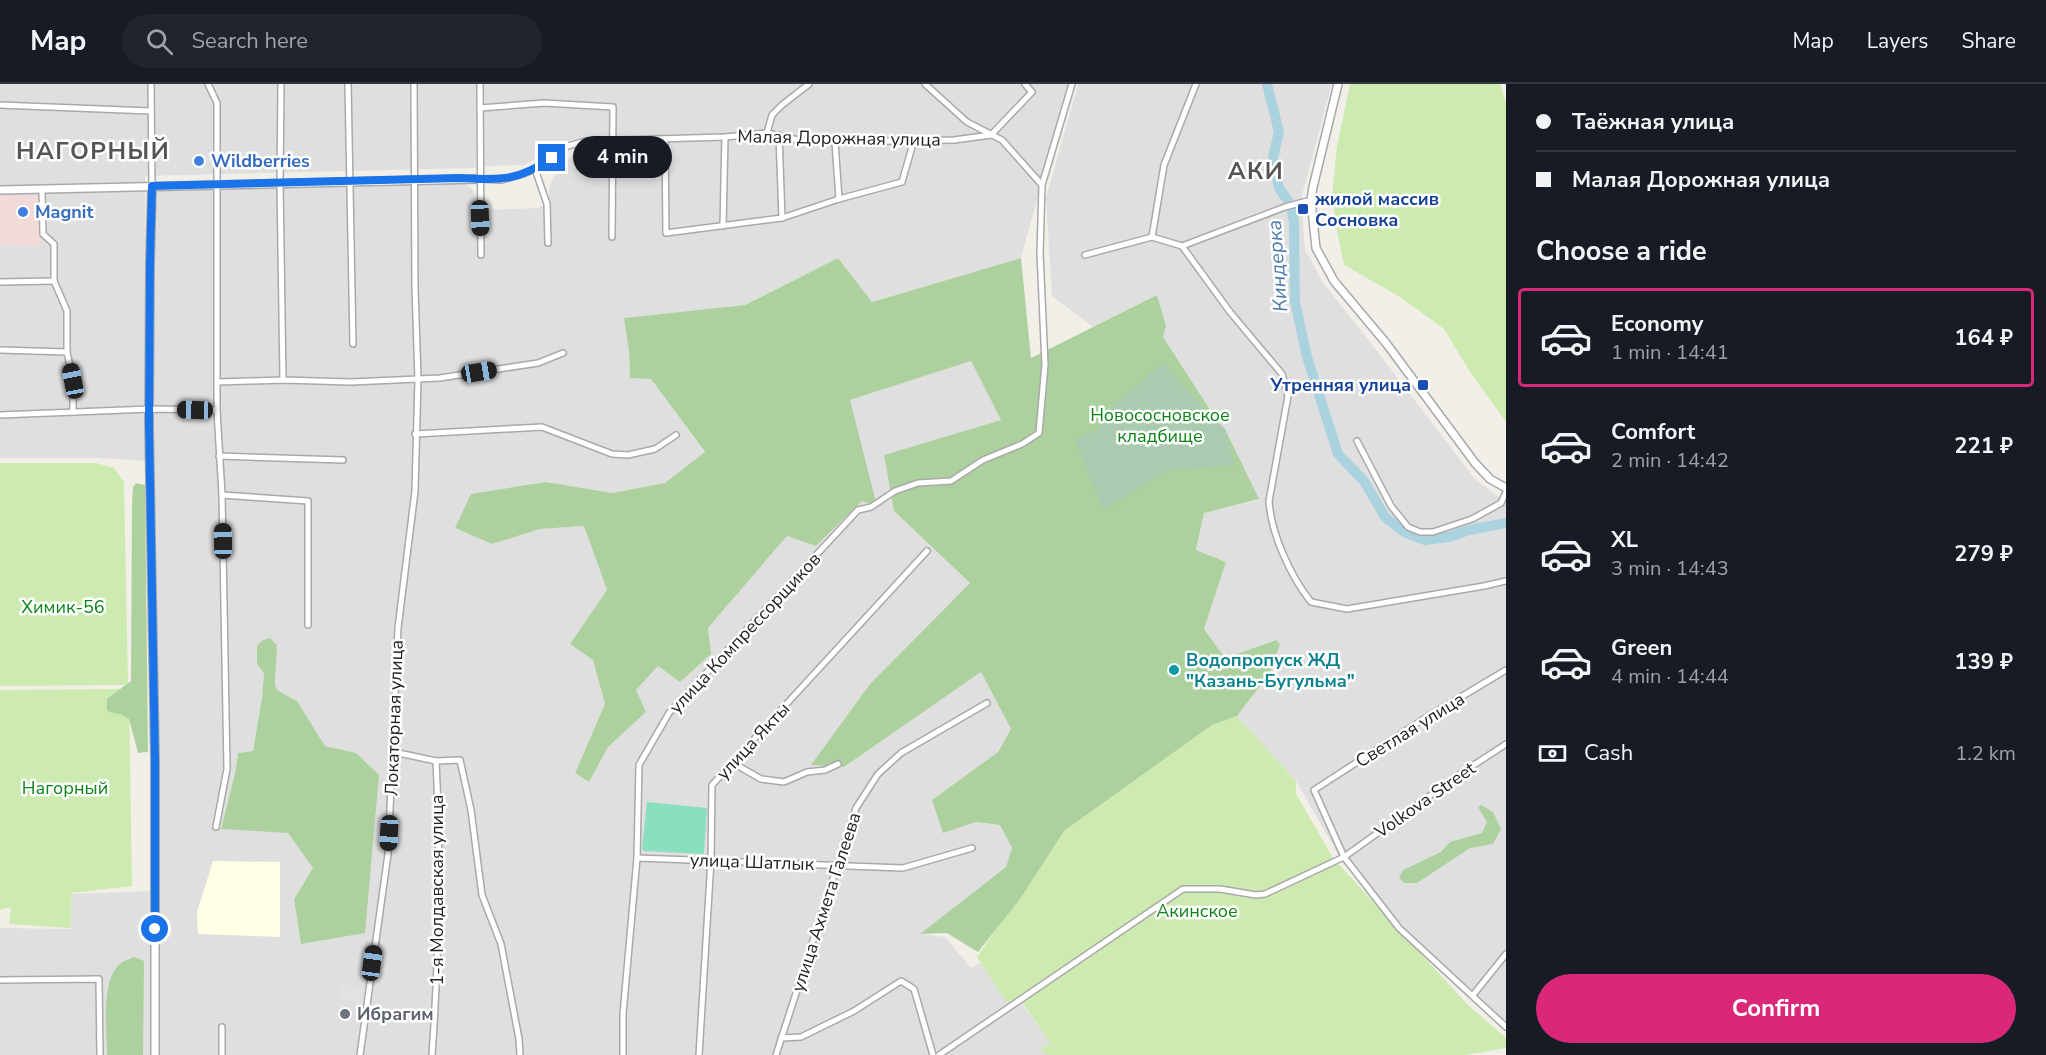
<!DOCTYPE html>
<html lang="en">
<head>
<meta charset="utf-8">
<style>
  body { margin:0; font-family:"Nunito Sans",sans-serif; background:#20242c; color:#f1f3f6; height:100vh; display:flex; flex-direction:column; font-size:22px; white-space:nowrap }
  * { box-sizing:border-box; margin:0 }
  p { font-size:20px; color:#9ea1a6 }
  .icon { flex:none; width:33px; height:33px; fill:none; stroke:currentColor; stroke-width:2; stroke-linecap:round; stroke-linejoin:round }
  .map { position:relative; flex:1; overflow:hidden }
  .sheet { display:flex; flex-direction:column; background:#171b24; width:540px }
  .sheet>* { flex:none }
  .hud { display:grid; align-content:center; height:132px; padding:0 30px; background:#171b24 }
  .end { position:absolute; width:27px; height:27px; margin:-14px; border:8px solid #1a73e8; background:#fff; box-shadow:0 0 0 3px #fff }
  .from { border-radius:50% }
  .bubble { position:absolute; height:42px; border-radius:21px; background:#171b24; box-shadow:0 3px 9px #0003; font-size:20px; font-weight:700; line-height:42px; text-align:center }
  .car { position:absolute; width:18px; height:36px; margin:-18px -9px; border-radius:8px; box-shadow:0 0 4px 2px #0007; background:linear-gradient(#222 24%,#8ab4d8 0 40%,#222 0 76%,#8ab4d8 0 86%,#222 0) }
  .hud b { display:flex; align-items:center; gap:21px; height:57px; font-size:22px }
  .hud b+b { border-top:2px solid #363941 }
  .hud i { width:15px; height:15px; background:#f1f3f6 }
  ul { padding:0; list-style:none }
  li { display:flex; align-items:center; gap:18px; height:99px; margin:0 12px 9px; padding:0 18px; border:3px solid transparent; border-radius:6px }
  li div { flex:1 }
  li b { display:block; font-size:22px }
  li em { font-style:normal; font-weight:700 }
  li.active { border-color:#db2777 }
  li>.icon { width:54px; height:54px; stroke-width:1.5 }
  h2 { padding:0 30px; font-size:27px; line-height:72px }
  .pay { display:flex; align-items:center; gap:15px; height:66px; padding:0 30px; font-size:22px }
  .pay p { margin-inline-start:auto }
  .cta { display:flex; gap:12px; margin-top:auto; padding:12px 30px }
  .cta a { flex:1; height:69px; border-radius:36px; background:#db2777; color:#fff; font-size:24px; font-weight:700; line-height:69px; text-align:center }
  header { display:flex; align-items:center; gap:36px; box-sizing:border-box; height:84px; padding:0 30px; background:#171b24; border-bottom:2px solid #363941 }
  header strong { font-size:28px }
  nav { display:flex; gap:33px; margin-inline-start:auto; font-size:21px }
  .search { width:420px; height:54px; background:#20242c; display:flex; align-items:center; gap:15px; box-sizing:border-box; padding:0 21px; border-radius:33px; color:#9ea1a6; font-size:22px }
  main { display:flex; flex:1; min-height:0 }
  .map>svg:first-child { display:block }
  .residential { fill:#e0dfdf; fill-rule:evenodd }
  .commercial { fill:#f2dad9 }
  .education { fill:#ffffe5 }
  .grass { fill:#cdebb0 }
  .forest { fill:#add19e }
  .cemetery { fill:#aacbaf }
  .pitch { fill:#88e0be }
  .parking { fill:#e2e2e2 }
  .lines { fill:none; stroke-linecap:round; stroke-linejoin:round }
  .river { stroke:#aad3df; stroke-width:10 }
  .minor-casing { stroke:#a9a9a9; stroke-width:8 }
  .tertiary-casing { stroke:#a9a9a9; stroke-width:10 }
  .minor { stroke:#fff; stroke-width:5 }
  .tertiary { stroke:#fff; stroke-width:7 }
  .route { stroke:#1a73e8; stroke-width:8 }
  .shop-dot { fill:#3f7fe0; stroke:#fff; stroke-width:2 }
  .transit-dot { fill:#1a4fb4; stroke:#fff; stroke-width:2 }
  .culture-dot { fill:#0f9aa8; stroke:#fff; stroke-width:2 }
  .worship-dot { fill:#6b7280; stroke:#fff; stroke-width:2 }
  .labels { text-anchor:middle; stroke-width:5; stroke-linejoin:round; paint-order:stroke }
  .street-label { font-size:18px; fill:#222; stroke:#fff }
  .shop-label { font-size:18px; font-weight:bold; fill:#366cbe; stroke:#fff; text-anchor:start }
  .transit-label { font-size:18px; font-weight:bold; fill:#164399; stroke:#fff; text-anchor:start }
  .park-label { font-size:18px; fill:#0c8416; stroke:#fff }
  .culture-label { font-size:18px; font-weight:bold; fill:#0d838f; stroke:#fff; text-anchor:start }
  .worship-label { font-size:18px; font-weight:bold; fill:#5b616d; stroke:#fff; text-anchor:start }
  .water-label { font-size:20px; font-style:italic; fill:#4a7aab; stroke:#fff }
  .district-label { font-size:24px; font-weight:bold; letter-spacing:1.5px; fill:#555; stroke:#fff }
</style>
</head>
<body>
<header>
<strong>Map</strong>
<div class="search"><svg class="icon" aria-label="search" viewBox="0 0 24 24"><circle cx="10" cy="10" r="6"/><path d="M15 15l6 6"/></svg>Search here</div>
<nav><a>Map</a><a>Layers</a><a>Share</a></nav>
</header>
<main>
<div class="map">
<svg width="1506" height="971" viewBox="0 0 1506 971">
  <rect width="100%" height="100%" fill="#f2efe9"/>
  <g class="residential">
    <path d="M0,0h476v84l-331,8 2,262 9,-246 5,-5 302,-4 9,6 3,5 -1,15 12,1 53,-2 10,-7v-13l4,-10 27,-32 27,-1 2,-9 -35,4 -18,4 -31,21 -42,1 -2,-82h588l-48,174 -150,44 -33,-44 -93,47 -120,13 4,33 1,26 21,2 54,74 -40,30 -53,10 -66,-11 -91,46 37,16 48,-15 44,-3 23,64 -37,54 23,16 12,44 -30,69 14,9 19,-35 37,-35 -9,-22 22,-25 50,-37 79,-92 29,10 46,-45 -12,-101 121,-39 30,59 -117,35 10,56 76,72 -100,101 -58,81 32,2 137,-95 30,57 -13,23 -66,48 44,22 24,3 12,23 -6,19 -85,67 24,3 26,31 11,-6 24,40h15l29,41 -8,6 4,6h-1046v-127l70,1 2,-35 80,-3 -6,-430 -45,-3h-101zM277,561l-2,39 2,6 20,11 28,45 31,7 -55,191 -7,-45 19,-31 -25,-35 -53,-59 3,-21 15,-2 9,-53 2,-25 -7,-9z"/>
    <path d="M1078,0h254l-31,115 4,50 18,34 41,51 111,145 31,23v529l-54,-48 -45,-53 -64,-67 -47,-82 -59,-65 33,-43 5,-33 -50,18 -21,-29 22,-67 -30,-12 8,-37 54,-13 -33,-71 -7,-7 -55,-85 -6,-42 -64,32 -41,-31 -6,-98z"/>
  </g>
  <path class="commercial" d="M0,112h45v39h-5v11l-40,-1z"/>
  <path class="education" d="M213,777l67,1v75l-82,-3 -1,-22z"/>
  <g class="grass">
    <path d="M1350,0h150l6,19v319l-34,-47 -28,-46 -44,-32 -56,-32 -7,-34 -5,-35 5,-50z"/>
    <path d="M0,379h96l18,5 10,14 4,203 -128,1z"/>
    <path d="M121,605l8,1 3,196 -60,7 -2,35 -61,-4 2,-17 -11,3v-220z"/>
    <path d="M1237,632l59,65v13l37,64 133,145 40,35v10l-41,7h-419l-5,-6 9,-6 -28,-41h-16l-29,-45 87,-126 148,-106z"/>
  </g>
  <g class="forest">
    <path d="M838,174l34,44 149,-44 10,100 126,-63 9,31 -3,11 55,85 7,7 34,70 -55,14 -8,37 30,12 -22,67 21,29 51,-18 4,4 -10,29 -33,43 -25,9 -148,106 -44,68 -42,53 -31,-19 -27,1 86,-67 6,-19 -12,-23 -24,-3 -33,11 -11,-33 66,-48 13,-23 -30,-57 -137,95 -33,-2 59,-81 100,-101 -76,-72 -10,-56 117,-35 -30,-59 -121,39 27,106 -15,-5 -46,45 -29,-10 -79,92 3,26 -31,28 -22,-16 -22,24 10,22 -38,35 -19,35 -14,-9 30,-69 -12,-44 -23,-16 37,-54 -23,-64 -44,3 -48,15 -37,-16 16,-34 75,-12 66,11 53,-10 40,-31 -54,-73 -21,-1 -1,-27 -5,-33 121,-13z"/>
    <path d="M136,399l9,2 3,267 -10,1 -9,-34 -7,-4 -15,-4v-12l24,-18 1,-176 1,-18z"/>
    <path d="M270,554l7,7 -2,39 2,6 20,11 28,45 31,7 23,22 -14,158 -64,11 -7,-45 19,-31 -25,-35 -67,-4 14,-55 3,-21 15,-2 9,-53 2,-25 -7,-9v-18l6,-6z"/>
    <path d="M1481,721l12,7 8,17 -8,15 -23,4 -53,35h-13l-5,-5 4,-8 38,-18 9,-10 32,-9 5,-11 -9,-15z"/>
    <path d="M134,873l10,4 -1,94h-36c0,-24 -7,-76 14,-92 4,-3 9,-4 13,-6z"/>
  </g>
  <path class="cemetery" d="M1164,278l12,18 15,12 23,30 2,-1 9,8 9,36 -67,6 -64,39 -28,-70c8,-5 15,-7 24,-10l6,-17z"/>
  <path class="pitch" d="M647,718l60,6 -3,45 -1,1 -59,-3 -2,-2z"/>
  <path class="parking" d="M340,900l23,4 -2,14 -24,-4z"/>
  <g class="lines">
    <path class="river" d="M1267,0l12,48 -6,25 6,31 12,17 3,18 1,79 12,55 31,97 26,27 21,36 19,15 21,8 24,-3 20,-7 37,-7"/>
    <g class="minor-casing">
      <g id="minor">
        <path d="M151,0l1,102"/>
        <path d="M208,0l9,19v307l5,85 5,274 -11,58"/>
        <path d="M281,0l-1,99 3,197"/>
        <path d="M348,0l5,260"/>
        <path d="M480,0l1,171"/>
        <path d="M925,0l42,38 35,18 40,45"/>
        <path d="M0,21l150,6"/>
        <path d="M480,24l64,-5 69,4 -1,130"/>
        <path d="M767,49l5,-18 10,-10 27,-21"/>
        <path d="M779,51l3,83"/>
        <path d="M991,51l41,-43 -7,-8"/>
        <path d="M665,55l1,94 116,-15 57,-19 63,-17 12,-42"/>
        <path d="M835,58l4,57"/>
        <path d="M535,85l12,35 1,39"/>
        <path d="M480,95l22,1 21,-6 12,-5 33,-23 18,-5 139,-4 42,-4 31,7 37,2 119,-2 37,-5"/>
        <path d="M42,106l1,44 11,10v37l13,30v41l6,29v31"/>
        <path d="M723,142l2,-89"/>
        <path d="M1152,153l12,-72 32,-81"/>
        <path d="M1182,162l48,66 52,62 6,22 -19,105c2,33 22,76 42,101l36,7 137,-23 22,-5"/>
        <path d="M1085,171l67,-18 30,9 103,-39 26,-7"/>
        <path d="M0,198l54,-1"/>
        <path d="M0,266l67,2"/>
        <path d="M218,298l65,-2 68,2 89,-4 98,-15 25,-10"/>
        <path d="M0,331l150,-6 67,1"/>
        <path d="M415,350l127,-7 70,27 16,1 27,-6 21,-14"/>
        <path d="M1357,357l34,65 17,21 12,5h13l39,-13 29,-16 5,-11"/>
        <path d="M219,372l124,4"/>
        <path d="M222,411l86,6v124"/>
        <path d="M1506,586l-87,52 -105,68 30,67 55,71 107,99"/>
        <path d="M394,668l42,9 24,-1 11,50 11,85 19,49 18,95 1,16"/>
        <path d="M733,679l28,16 23,3 23,-10 18,-2 13,-6"/>
        <path d="M637,774l266,10 69,-20"/>
        <path d="M0,896l99,-1 1,76"/>
        <path d="M1473,911l33,-41"/>
        <path d="M222,943v28"/>
        <path d="M781,954l20,-1 53,-26 47,-30 13,8 19,66"/>
        <path d="M360,971l28,-201 10,-226 17,-137 3,-112 -3,-91 -1,-204"/>
        <path d="M432,971c7,-97 9,-196 4,-294"/>
        <path d="M623,971v-41l14,-156 2,-93 30,-52 189,-203 13,-3 24,-16 23,-8 33,-2 32,-21 39,-16 17,-11 6,-68 -5,-112 2,-68 30,-101"/>
        <path d="M699,971l12,-195 1,-75 215,-234"/>
        <path d="M776,971l80,-247 22,-34 23,-21 86,-50"/>
        <path d="M939,971l244,-166h37l36,6 9,-1 79,-37 119,-85 43,-28"/>
      </g>
    </g>
    <g class="tertiary-casing">
      <g id="tertiary">
        <path d="M1338,0l-25,103 -2,13 5,48 18,33 52,62 89,120 15,16 16,9"/>
        <path d="M152,102l-2,77 -1,161 6,336v295"/>
        <path d="M0,106l480,-11"/>
      </g>
    </g>
    <use href="#minor" class="minor"/>
    <use href="#tertiary" class="tertiary"/>
  </g>
  <g class="lines">
    <path class="route" d="M155,845v-169l-6,-336 1,-161 2,-77 307,-8c41,2 57,4 93,-20"/>
  </g>
  <g class="shop-dot">
    <circle cx="199" cy="77" r="6"/>
    <circle cx="23" cy="128" r="6"/>
  </g>
  <g class="transit-dot">
    <rect x="1297" y="119" width="12" height="12" rx="3"/>
    <rect x="1417" y="295" width="12" height="12" rx="3"/>
  </g>
  <circle class="culture-dot" cx="1174" cy="586" r="6"/>
  <circle class="worship-dot" cx="345" cy="930" r="6"/>
  <g class="labels">
    <g class="street-label">
      <text transform="translate(839 54) rotate(1)" y="6">Малая Дорожная улица</text>
      <text transform="translate(745 549) rotate(-47)" y="6">улица Компрессорщиков</text>
      <text transform="translate(394 634) rotate(-88)" y="6">Локаторная улица</text>
      <text transform="translate(1410 646) rotate(-32)" y="6">Светлая улица</text>
      <text transform="translate(753 657) rotate(-47)" y="6">улица Якты</text>
      <text transform="translate(1425 716) rotate(-35)" y="6">Volkova Street</text>
      <text transform="translate(752 778) rotate(2)" y="6">улица Шатлык</text>
      <text transform="translate(437 806) rotate(-90)" y="6">1-я Молдавская улица</text>
      <text transform="translate(826 818) rotate(-72)" y="6">улица Ахмета Галеева</text>
    </g>
    <g class="shop-label">
      <text x="211" y="83">Wildberries</text>
      <text x="35" y="134">Magnit</text>
    </g>
    <g class="transit-label">
      <text x="1315" y="121">жилой массив<tspan x="1315" dy="21">Сосновка</tspan></text>
      <text x="1411" y="307" text-anchor="end">Утренняя улица</text>
    </g>
    <g class="park-label">
      <text x="1160" y="337">Новососновское<tspan x="1160" dy="21">кладбище</tspan></text>
      <text x="63" y="529">Химик-56</text>
      <text x="65" y="710">Нагорный</text>
      <text x="1197" y="833">Акинское</text>
    </g>
    <g class="culture-label">
      <text x="1186" y="582">Водопропуск ЖД<tspan x="1186" dy="21">"Казань-Бугульма"</tspan></text>
    </g>
    <g class="worship-label">
      <text x="357" y="936">Ибрагим</text>
    </g>
    <g class="water-label">
      <text transform="translate(1277 182) rotate(-94)" y="7">Киндерка</text>
    </g>
    <g class="district-label">
      <text x="93" y="75">НАГОРНЫЙ</text>
      <text x="1256" y="95">АКИ</text>
    </g>
  </g>
</svg>
<i class="end from" style="left:155px;top:845px"></i>
<i class="end" style="left:552px;top:74px"></i>
<div class="bubble" style="left:573px;top:52px;width:99px">4 min</div>
<i class="car" style="left:480px;top:134px;rotate:178deg"></i>
<i class="car" style="left:479px;top:288px;rotate:81deg"></i>
<i class="car" style="left:73px;top:297px;rotate:349deg"></i>
<i class="car" style="left:195px;top:326px;rotate:271deg"></i>
<i class="car" style="left:223px;top:457px;rotate:359deg"></i>
<i class="car" style="left:389px;top:749px;rotate:183deg"></i>
<i class="car" style="left:372px;top:879px;rotate:8deg"></i>
</div>
<section class="sheet">
<div class="hud">
<b><i class="from"></i>Таёжная улица</b>
<b><i></i>Малая Дорожная улица</b>
</div>
<h2>Choose a ride</h2>
<ul>
<li class="active"><svg class="icon" aria-label="car" viewBox="0 0 24 24"><path d="M5 17H2v-5l4-1 3-4h7l3 4 3 1v5h-3M9 17h6M6 11h13"/><circle cx="7" cy="17" r="2"/><circle cx="17" cy="17" r="2"/></svg><div><b>Economy</b><p>1 min · 14:41</p></div><em>164 ₽</em></li>
<li><svg class="icon" aria-label="car" viewBox="0 0 24 24"><path d="M5 17H2v-5l4-1 3-4h7l3 4 3 1v5h-3M9 17h6M6 11h13"/><circle cx="7" cy="17" r="2"/><circle cx="17" cy="17" r="2"/></svg><div><b>Comfort</b><p>2 min · 14:42</p></div><em>221 ₽</em></li>
<li><svg class="icon" aria-label="car" viewBox="0 0 24 24"><path d="M5 17H2v-5l4-1 3-4h7l3 4 3 1v5h-3M9 17h6M6 11h13"/><circle cx="7" cy="17" r="2"/><circle cx="17" cy="17" r="2"/></svg><div><b>XL</b><p>3 min · 14:43</p></div><em>279 ₽</em></li>
<li><svg class="icon" aria-label="car" viewBox="0 0 24 24"><path d="M5 17H2v-5l4-1 3-4h7l3 4 3 1v5h-3M9 17h6M6 11h13"/><circle cx="7" cy="17" r="2"/><circle cx="17" cy="17" r="2"/></svg><div><b>Green</b><p>4 min · 14:44</p></div><em>139 ₽</em></li>
</ul>
<div class="pay"><svg class="icon" aria-label="cash" viewBox="0 0 24 24"><path d="M3 7h18v10H3z"/><circle cx="12" cy="12" r="2"/></svg>Cash<p>1.2 km</p></div>
<div class="cta"><a>Confirm</a></div>
</section>
</main>
</body>
</html>
